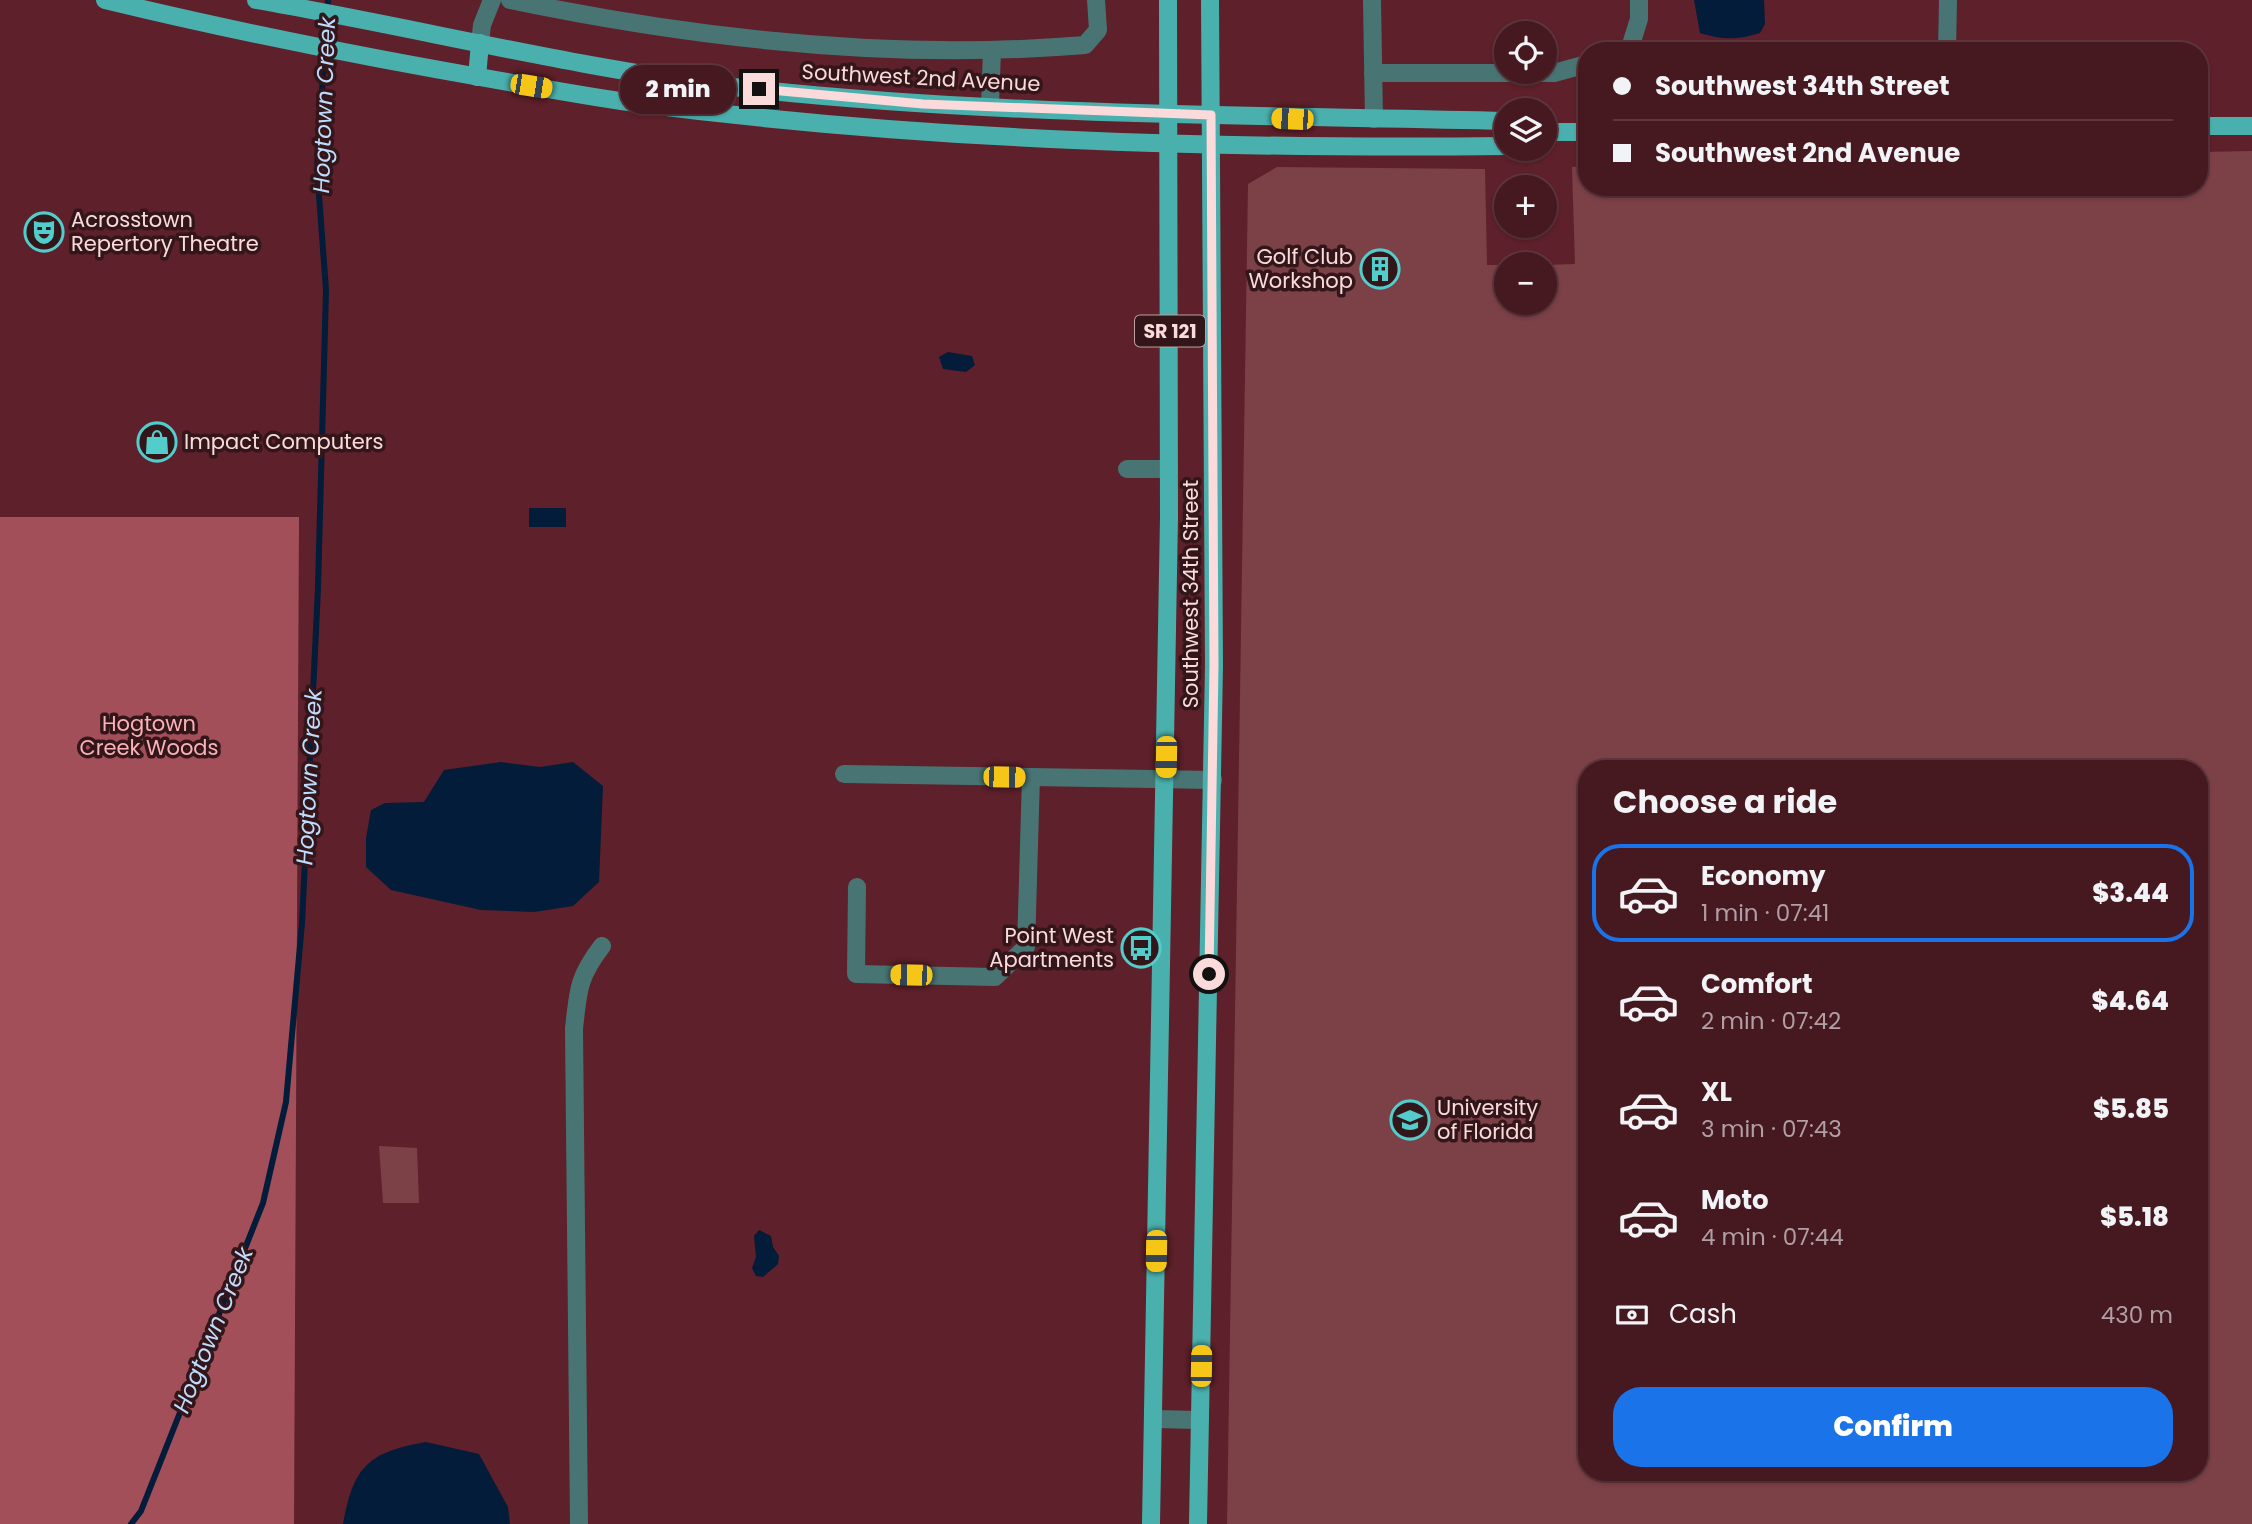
<!DOCTYPE html>
<html lang="en">
<head>
<meta charset="utf-8">
<style>
  body { margin:0; font-family:Poppins,sans-serif; background:#4d2129; color:#f1f3f6; height:100vh; display:flex; flex-direction:column; font-size:26px; white-space:nowrap }
  * { box-sizing:border-box; margin:0 }
  p { font-size:23px; color:#b0a0a5 }
  .icon { flex:none; width:38px; height:38px; fill:none; stroke:currentColor; stroke-width:2; stroke-linecap:round; stroke-linejoin:round }
  .map { position:relative; flex:1; overflow:hidden }
  .sheet { position:absolute; left:1578px; top:760px; width:630px; height:721px; display:flex; flex-direction:column; background:#461820; border-radius:28px; box-shadow:0 2px 5px #0004,0 0 0 2px #5e373e }
  .sheet>* { flex:none }
  .hud { position:absolute; left:1578px; top:42px; width:630px; height:154px; border-radius:28px; box-shadow:0 2px 5px #0004,0 0 0 2px #5e373e; display:grid; align-content:center; height:154px; padding:0 35px; background:#461820 }
  .buttons { position:absolute; left:1494px; top:21px; display:grid; gap:14px }
  .buttons a { display:grid; place-items:center; width:63px; height:63px; border-radius:50%; background:#461820; box-shadow:0 2px 5px #0004,0 0 0 2px #5e373e; font-size:35px }
  .end { position:absolute; width:32px; height:32px; margin:-16px; border:9px solid #fbdadc; background:#111; box-shadow:0 0 0 4px #111 }
  .from { border-radius:50% }
  .bubble { position:absolute; height:49px; border-radius:24px; background:#461820; box-shadow:0 2px 5px #0004,0 0 0 2px #5e373e; font-size:23px; font-weight:800; line-height:49px; text-align:center }
  .car { position:absolute; width:21px; height:42px; margin:-21px -10px; border-radius:9px; box-shadow:0 0 5px 2px #0007; background:linear-gradient(#f5c518 24%,#345 0 40%,#f5c518 0 76%,#345 0 86%,#f5c518 0) }
  .hud b { display:flex; align-items:center; gap:24px; height:66px; font-size:26px }
  .hud b+b { border-top:2px solid #5e373e }
  .hud i { width:18px; height:18px; background:#f1f3f6 }
  ul { padding:0; list-style:none }
  li { display:flex; align-items:center; gap:21px; height:98px; margin:0 14px 10px; padding:0 21px; border:4px solid transparent; border-radius:28px }
  li div { flex:1 }
  li b { display:block; font-size:26px }
  li em { font-style:normal; font-weight:800 }
  li.active { border-color:#1a73e8 }
  li>.icon { width:63px; height:63px; stroke-width:1.5 }
  h2 { padding:0 35px; font-size:32px; line-height:84px }
  .pay { display:flex; align-items:center; gap:18px; height:77px; padding:0 35px; font-size:26px }
  .pay p { margin-inline-start:auto }
  .primary-button { display:flex; gap:14px; margin-top:auto; padding:14px 35px }
  .primary-button a { flex:1; height:80px; border-radius:28px; background:#1a73e8; color:#fff; font-size:28px; font-weight:800; line-height:80px; text-align:center }
  .map>svg:first-child { display:block }
  .green { fill:#7c4047; fill-rule:evenodd }
  .forest { fill:#a34f5a }
  .water { fill:#021c3a }
  .lines { fill:none; stroke-linecap:round; stroke-linejoin:round }
  .stream { stroke:#021c3a; stroke-width:6 }
  .minor { stroke:#487574; stroke-width:18 }
  .major { stroke:#4ab0ae; stroke-width:18 }
  .route { stroke:#fbdadc; stroke-width:9 }
  .labels { text-anchor:middle; stroke-width:7; stroke-linejoin:round; paint-order:stroke }
  .shield { fill:#321619; stroke:#bf9fa2; stroke-width:2 }
  .shield-label { font-size:19px; font-weight:bold; fill:#fbdadc }
  .street-label { font-size:21px; fill:#fbdadc; stroke:#321619 }
  .poi-label { font-size:21px; fill:#fbdadc; stroke:#321619; text-anchor:start }
  .park-label { font-size:21px; fill:#fab2b8; stroke:#321619 }
  .water-label { font-size:23px; font-style:italic; fill:#bfdbfd; stroke:#321619 }
</style>
</head>
<body>
<div class="map">
<svg width="2252" height="1524" viewBox="0 0 2252 1524">
  <rect width="100%" height="100%" fill="#5e202a"/>
  <g class="green">
    <path d="M2252,151v1373h-1025l21,-1340 29,-17 208,2 2,96h20v38h38v-38l30,-1 -3,-97 15,-1v21h613v-35zM1587,768h613v704h-613z"/>
    <path d="M379,1146l38,2 2,55h-36z"/>
  </g>
  <path class="forest" d="M0,517h299l-5,1007h-294z"/>
  <g class="water">
    <path d="M1694,0h70l1,24 -5,9c-22,7 -38,7 -60,0z"/>
    <path d="M948,352l24,4 3,9 -9,7 -23,-3 -4,-12z"/>
    <rect x="529" y="508" width="37" height="19"/>
    <path d="M501,762l39,5 33,-5 30,24 -4,96 -26,24 -39,6 -53,-2 -90,-20 -25,-23v-29l5,-28 14,-7 39,-1 20,-32z"/>
    <path d="M759,1230l12,6 2,11 6,9 -1,8 -15,13 -7,-1 -4,-8 4,-11 -2,-21z"/>
    <path d="M426,1442l53,12 29,53 2,17h-167c10,-57 25,-72 83,-82z"/>
  </g>
  <g class="lines">
    <path class="stream" d="M131,1524l10,-13 122,-308 23,-101 16,-179 16,-335 8,-298 -9,-122 11,-168"/>
    <g class="minor">
      <path d="M510,0c187,39 384,61 575,45l13,-15 -2,-30"/>
      <path d="M1372,0l2,119"/>
      <path d="M480,43l2,-18 10,-25"/>
      <path d="M1629,51l10,-32v-19"/>
      <path d="M1947,51l1,-51"/>
      <path d="M1373,73h181l33,-9"/>
      <path d="M990,106l2,-56"/>
      <path d="M1127,469h42"/>
      <path d="M844,774l369,6"/>
      <path d="M857,887l-1,87 139,3 31,-30 5,-170"/>
      <path d="M1153,1419l47,1"/>
      <path d="M579,1524l-5,-495c4,-38 4,-52 28,-83"/>
    </g>
    <g class="major">
      <path d="M105,0c132,32 264,58 397,81 46,8 93,17 140,23 286,37 576,45 865,42"/>
      <path d="M256,0c162,28 323,69 486,88 254,28 510,27 765,33"/>
      <path d="M477,77l3,-34"/>
      <path d="M2200,126h52"/>
      <path d="M1545,132h42"/>
      <path d="M1151,1524l18,-1007 -1,-517"/>
      <path d="M1198,1524l16,-858 -4,-666"/>
    </g>
  </g>
  <g class="lines">
    <path class="route" d="M759,89l164,15 288,11 3,551 -5,308"/>
  </g>
  <defs>
    <g id="theatre-ring" transform="scale(2.0125)"><circle r="9.5" fill="#321619" stroke="#53cdcb" stroke-width="1.5"/><path d="M-5-5.5Q0-4 5-5.5V0Q5 5 0 6Q-5 5-5 0ZM-3.3-2.5H-1v1.5H-3.3ZM1-2.5H3.3v1.5H1ZM-2.8 1Q0 5.5 2.8 1Z" fill="#53cdcb"/></g>
    <g id="building-ring" transform="scale(2.0125)"><circle r="9.5" fill="#321619" stroke="#53cdcb" stroke-width="1.5"/><path d="M-4-6H4V6H1V3H-1V6H-4ZM-2.5-4.3h1.7v1.8h-1.7ZM.8-4.3h1.7v1.8H.8ZM-2.5-1h1.7V.8h-1.7ZM.8-1h1.7V.8H.8Z" fill="#53cdcb"/></g>
    <g id="shop-ring" transform="scale(2.0125)"><circle r="9.5" fill="#321619" stroke="#53cdcb" stroke-width="1.5"/><path d="M-5-2.5h2.3a2.7 3.5 0 0 1 5.4 0H5L5.5 6h-11ZM-1.5-2.5h3a1.5 2.3 0 0 0-3 0Z" fill="#53cdcb"/></g>
    <g id="bus-ring" transform="scale(2.0125)"><circle r="9.5" fill="#321619" stroke="#53cdcb" stroke-width="1.5"/><path d="M-5-6H5V4H4V6H2V4H-2V6H-4V4H-5ZM-3.5-4V0h7V-4ZM-3.5 1.2v1.5H-2V1.2ZM2 1.2v1.5H3.5V1.2Z" fill="#53cdcb"/></g>
    <g id="university-ring" transform="scale(2.0125)"><circle r="9.5" fill="#321619" stroke="#53cdcb" stroke-width="1.5"/><path d="M0-5L7-2L0 1L-7-2ZM-4 1L0 2.5L4 1V4Q0 6-4 4Z" fill="#53cdcb"/></g>
  </defs>
  <g fill-rule="evenodd">
    <use href="#theatre-ring" x="44" y="232"/>
    <use href="#building-ring" x="1380" y="269"/>
    <use href="#shop-ring" x="157" y="442"/>
    <use href="#bus-ring" x="1141" y="948"/>
    <use href="#university-ring" x="1410" y="1120"/>
  </g>
  <g class="labels">
    <rect class="shield" x="1135" y="315.5" width="70" height="31" rx="5"/>
    <g class="shield-label">
      <text x="1170" y="338">SR 121</text>
    </g>
    <g class="street-label">
      <text transform="translate(921 78) rotate(3)" y="7">Southwest 2nd Avenue</text>
      <text transform="translate(1191 594) rotate(-90)" y="7">Southwest 34th Street</text>
    </g>
    <g class="poi-label">
      <text x="71" y="227">Acrosstown<tspan x="71" dy="24">Repertory Theatre</tspan></text>
      <text x="1353" y="264" text-anchor="end">Golf Club<tspan x="1353" dy="24">Workshop</tspan></text>
      <text x="184" y="449">Impact Computers</text>
      <text x="1114" y="943" text-anchor="end">Point West<tspan x="1114" dy="24">Apartments</tspan></text>
      <text x="1437" y="1115">University<tspan x="1437" dy="24">of Florida</tspan></text>
    </g>
    <g class="park-label">
      <text x="149" y="731">Hogtown<tspan x="149" dy="24">Creek Woods</tspan></text>
    </g>
    <g class="water-label">
      <text transform="translate(324 105) rotate(-88)" y="8">Hogtown Creek</text>
      <text transform="translate(309 777) rotate(-87)" y="8">Hogtown Creek</text>
      <text transform="translate(213 1330) rotate(-68)" y="8">Hogtown Creek</text>
    </g>
  </g>
</svg>
<div class="buttons">
<a><svg class="icon" aria-label="locate" viewBox="0 0 24 24"><circle cx="12" cy="12" r="6"/><path d="M12 2v4M12 18v4M2 12h4M18 12h4"/></svg></a>
<a><svg class="icon" aria-label="layers" viewBox="0 0 24 24"><path d="M12 4l9 5-9 5-9-5zM3 14l9 5 9-5"/></svg></a>
<a>+</a>
<a>−</a>
</div>
<i class="end from" style="left:1209px;top:974px"></i>
<i class="end" style="left:759px;top:89px"></i>
<div class="bubble" style="left:620px;top:65px;width:116px">2 min</div>
<i class="car" style="left:531px;top:86px;rotate:99deg"></i>
<i class="car" style="left:1292px;top:119px;rotate:272deg"></i>
<i class="car" style="left:1166px;top:757px;rotate:181deg"></i>
<i class="car" style="left:1004px;top:777px;rotate:91deg"></i>
<i class="car" style="left:911px;top:975px;rotate:271deg"></i>
<i class="car" style="left:1156px;top:1251px;rotate:181deg"></i>
<i class="car" style="left:1201px;top:1366px;rotate:1deg"></i>
<div class="hud">
<b><i class="from"></i>Southwest 34th Street</b>
<b><i></i>Southwest 2nd Avenue</b>
</div>
<section class="sheet">
<h2>Choose a ride</h2>
<ul>
<li class="active"><svg class="icon" aria-label="car" viewBox="0 0 24 24"><path d="M5 17H2v-5l4-1 3-4h7l3 4 3 1v5h-3M9 17h6M6 11h13"/><circle cx="7" cy="17" r="2"/><circle cx="17" cy="17" r="2"/></svg><div><b>Economy</b><p>1 min · 07:41</p></div><em>$3.44</em></li>
<li><svg class="icon" aria-label="car" viewBox="0 0 24 24"><path d="M5 17H2v-5l4-1 3-4h7l3 4 3 1v5h-3M9 17h6M6 11h13"/><circle cx="7" cy="17" r="2"/><circle cx="17" cy="17" r="2"/></svg><div><b>Comfort</b><p>2 min · 07:42</p></div><em>$4.64</em></li>
<li><svg class="icon" aria-label="car" viewBox="0 0 24 24"><path d="M5 17H2v-5l4-1 3-4h7l3 4 3 1v5h-3M9 17h6M6 11h13"/><circle cx="7" cy="17" r="2"/><circle cx="17" cy="17" r="2"/></svg><div><b>XL</b><p>3 min · 07:43</p></div><em>$5.85</em></li>
<li><svg class="icon" aria-label="car" viewBox="0 0 24 24"><path d="M5 17H2v-5l4-1 3-4h7l3 4 3 1v5h-3M9 17h6M6 11h13"/><circle cx="7" cy="17" r="2"/><circle cx="17" cy="17" r="2"/></svg><div><b>Moto</b><p>4 min · 07:44</p></div><em>$5.18</em></li>
</ul>
<div class="pay"><svg class="icon" aria-label="cash" viewBox="0 0 24 24"><path d="M3 7h18v10H3z"/><circle cx="12" cy="12" r="2"/></svg>Cash<p>430 m</p></div>
<div class="primary-button"><a>Confirm</a></div>
</section>
</div>
</body>
</html>
